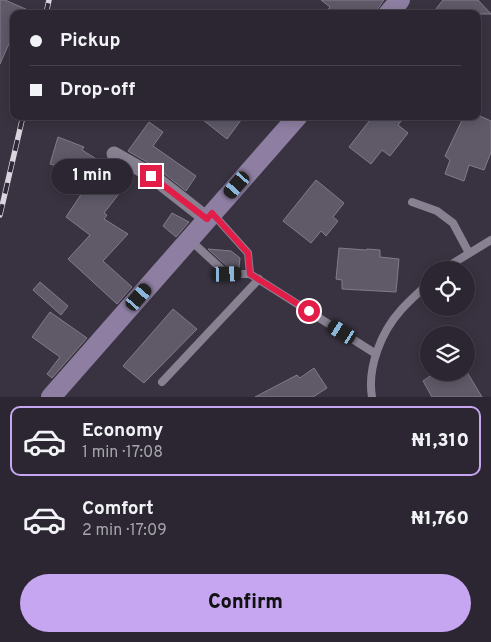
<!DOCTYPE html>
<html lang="en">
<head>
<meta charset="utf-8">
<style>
  body { margin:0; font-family:Overpass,sans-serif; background:#332e39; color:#f1f3f6; height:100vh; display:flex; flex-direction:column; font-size:19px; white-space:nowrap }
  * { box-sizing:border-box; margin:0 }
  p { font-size:16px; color:#a6a5ab }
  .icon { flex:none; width:28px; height:28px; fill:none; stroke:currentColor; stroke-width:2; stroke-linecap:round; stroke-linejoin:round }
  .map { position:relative; height:397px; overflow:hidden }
  .panel { display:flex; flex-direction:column; background:#2b2631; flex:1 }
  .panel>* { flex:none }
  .hud { position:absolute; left:10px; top:10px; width:471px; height:110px; border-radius:10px; box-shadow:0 2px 12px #0003,0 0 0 1px #47434d; display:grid; align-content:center; height:110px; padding:0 20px; background:#2b2631 }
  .fabs { position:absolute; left:420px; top:261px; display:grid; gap:10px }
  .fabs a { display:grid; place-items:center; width:55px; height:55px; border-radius:50%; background:#2b2631; box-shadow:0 2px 12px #0003,0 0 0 1px #47434d; font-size:25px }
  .end { position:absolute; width:22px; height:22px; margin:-11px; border:6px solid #e11d48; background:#fff; box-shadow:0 0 0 2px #fff }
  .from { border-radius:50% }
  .bubble { position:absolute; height:35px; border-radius:18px; background:#2b2631; box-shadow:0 2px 12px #0003,0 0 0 1px #47434d; font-size:16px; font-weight:800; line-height:35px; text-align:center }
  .car { position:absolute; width:15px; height:30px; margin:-15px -8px; border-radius:6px; box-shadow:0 0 4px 1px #0007; background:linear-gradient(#222 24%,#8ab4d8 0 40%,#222 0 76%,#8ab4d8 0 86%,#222 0) }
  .hud b { display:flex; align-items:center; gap:18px; height:48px; font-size:19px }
  .hud b+b { border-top:1px solid #47434d }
  .hud i { width:12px; height:12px; background:#f1f3f6 }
  ul { padding:9px 0 0; list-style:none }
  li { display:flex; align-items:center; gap:15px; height:70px; margin:0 10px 8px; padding:0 10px; border:2px solid transparent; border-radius:10px }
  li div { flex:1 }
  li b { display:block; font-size:19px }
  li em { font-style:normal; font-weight:800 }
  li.on { border-color:#c6a6f0 }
  li>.icon { width:45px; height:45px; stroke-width:1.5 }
  .primary-button { display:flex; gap:10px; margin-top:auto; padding:10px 20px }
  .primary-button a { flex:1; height:58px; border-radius:30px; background:#c6a6f0; color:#111; font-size:20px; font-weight:800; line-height:58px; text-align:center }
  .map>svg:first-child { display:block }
  .building { fill:#5f5968; stroke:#817b8b }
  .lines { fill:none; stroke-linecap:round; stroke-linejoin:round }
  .lane { stroke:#888192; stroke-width:8 }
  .street { stroke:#888192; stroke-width:15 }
  .secondary { stroke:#8e7fa2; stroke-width:20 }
  .rail-casing { stroke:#d9d5df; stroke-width:5.5 }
  .rail { stroke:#2f2937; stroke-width:4; stroke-dasharray:11; stroke-linecap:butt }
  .route { stroke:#e11d48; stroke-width:6 }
</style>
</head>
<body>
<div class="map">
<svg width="491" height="397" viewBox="0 0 491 397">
  <rect width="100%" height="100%" fill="#393341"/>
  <g class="building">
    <path d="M0,0h5l32,14h-23v18l-14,32z"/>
    <path d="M321,0h63l-10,14h-50l6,-7z"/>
    <path d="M443,0h35l13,14h-59z"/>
    <path d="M198,116h46l-17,23z"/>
    <path d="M373,116h32l-7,9 10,8 -18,23 -8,-6 -11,14 -22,-17z"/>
    <path d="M464,116h16l11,5v31l-7,18 -15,-5 -5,16 -19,-7 5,-14 -5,-4z"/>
    <path d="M149,122l14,10 -10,14 43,30 -10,15 -29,-23 -29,-17z"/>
    <path d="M58,137l26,10 -2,3 24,15 19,21 -21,27 3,2 -3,4 24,15 -25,27 29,26 -15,17 -49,-45 22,-24 -24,-18 20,-30 -8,-6 8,-8 -36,-9z"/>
    <path d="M316,180l28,23 -11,14 5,4 -12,15 -5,-5 -10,12 -28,-22z"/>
    <path d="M172,213l17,9 -13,15 -13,-11z"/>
    <path d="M339,248l27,2 1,-1 13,1v7l19,2 -3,33 -54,-3v-9l-6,-1z"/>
    <path d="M208,249l23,2 9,7 -1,10h-10z"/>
    <path d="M40,282l28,24 -7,9 -28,-25z"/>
    <path d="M173,309l24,20 -53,54 -21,-17z"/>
    <path d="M50,312l37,26 -35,40 -5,-4 13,-17 -28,-20z"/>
    <path d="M314,368l13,20 -14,9h-58l42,-22 3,3z"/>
    <path d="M436,372h31l15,25h-50l-9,-16z"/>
  </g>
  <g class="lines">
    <g class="lane">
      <path d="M412,202l25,9 16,12 16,30"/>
      <path d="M213,214l35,39 2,21"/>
      <path d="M190,240l37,34h23l126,80"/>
      <path d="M442,270l49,-30"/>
      <path d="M162,382l97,-103"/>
      <path d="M372,397c-5,-29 9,-65 29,-87 8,-9 18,-18 28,-27"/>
    </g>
    <path class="street" d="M114,154l37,21 56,44"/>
    <g class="secondary">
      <path d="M388,14l12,-14"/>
      <path d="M51,397l247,-281"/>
    </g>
    <g class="rail-casing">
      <g id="rail">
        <path d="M46,14l3,-14"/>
        <path d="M0,215l23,-99"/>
      </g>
    </g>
    <use href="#rail" class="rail"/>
  </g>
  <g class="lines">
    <path class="route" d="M151,176l56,43 5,-6 36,40 2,21 59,37"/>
  </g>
</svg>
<div class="fabs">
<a><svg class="icon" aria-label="locate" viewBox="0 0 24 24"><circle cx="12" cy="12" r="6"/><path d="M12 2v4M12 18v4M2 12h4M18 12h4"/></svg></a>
<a><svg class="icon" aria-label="layers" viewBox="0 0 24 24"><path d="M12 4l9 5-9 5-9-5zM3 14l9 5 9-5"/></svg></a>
</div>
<i class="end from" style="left:309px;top:311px"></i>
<i class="end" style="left:151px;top:176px"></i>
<div class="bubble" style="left:51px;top:159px;width:82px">1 min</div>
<i class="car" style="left:237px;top:185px;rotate:221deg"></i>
<i class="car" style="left:227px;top:274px;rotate:88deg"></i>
<i class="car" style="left:139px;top:297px;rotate:41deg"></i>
<i class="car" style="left:342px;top:332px;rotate:302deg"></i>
<div class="hud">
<b><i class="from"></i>Pickup</b>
<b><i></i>Drop-off</b>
</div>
</div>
<section class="panel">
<ul>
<li class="on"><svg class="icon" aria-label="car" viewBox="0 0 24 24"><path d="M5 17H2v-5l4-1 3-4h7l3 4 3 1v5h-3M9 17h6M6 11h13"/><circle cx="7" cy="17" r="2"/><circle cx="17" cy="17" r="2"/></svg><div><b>Economy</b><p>1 min · 17:08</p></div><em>₦1,310</em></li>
<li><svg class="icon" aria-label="car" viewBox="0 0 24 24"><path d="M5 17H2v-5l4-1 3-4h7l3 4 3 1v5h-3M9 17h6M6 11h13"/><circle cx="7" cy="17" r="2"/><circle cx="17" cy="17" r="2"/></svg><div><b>Comfort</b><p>2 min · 17:09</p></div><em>₦1,760</em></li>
</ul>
<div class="primary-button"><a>Confirm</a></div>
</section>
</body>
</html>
